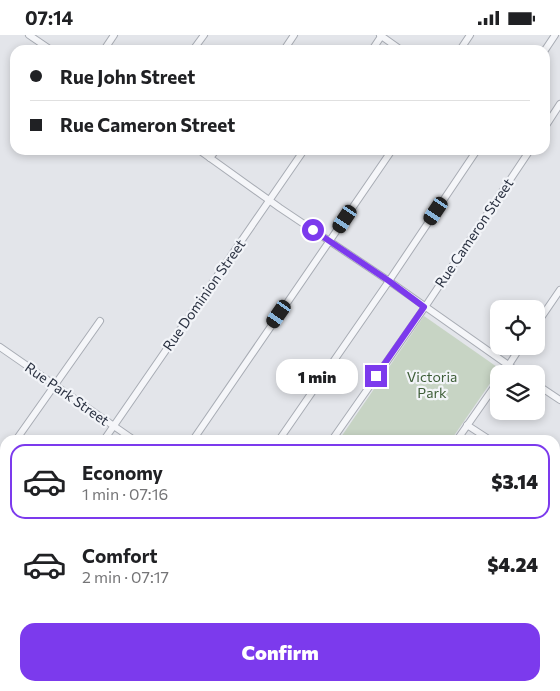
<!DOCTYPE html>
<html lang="en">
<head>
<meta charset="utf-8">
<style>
  body { margin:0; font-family:Commissioner,sans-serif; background:#f2f2f2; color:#202124; height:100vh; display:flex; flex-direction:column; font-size:19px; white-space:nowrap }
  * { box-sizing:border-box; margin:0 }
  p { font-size:16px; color:#757577 }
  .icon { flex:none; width:28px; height:28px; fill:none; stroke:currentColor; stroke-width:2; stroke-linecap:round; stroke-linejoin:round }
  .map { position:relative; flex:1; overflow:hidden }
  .details { position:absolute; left:0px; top:400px; width:560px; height:256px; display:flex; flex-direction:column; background:#fff; border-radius:15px 15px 0 0; box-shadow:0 2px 8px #0003 }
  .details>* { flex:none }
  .banner { position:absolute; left:10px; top:10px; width:540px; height:110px; border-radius:15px; box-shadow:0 2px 8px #0003; display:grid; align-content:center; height:110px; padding:0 20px; background:#fff }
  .tools { position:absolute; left:490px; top:265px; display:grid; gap:10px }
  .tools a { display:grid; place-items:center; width:55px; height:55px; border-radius:10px; background:#fff; box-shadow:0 2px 8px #0003; font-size:25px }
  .end { position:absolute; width:22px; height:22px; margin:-11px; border:6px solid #7c3aed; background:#fff; box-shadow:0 0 0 2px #fff }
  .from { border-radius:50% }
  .bubble { position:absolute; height:35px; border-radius:15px; background:#fff; box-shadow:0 2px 8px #0003; font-size:16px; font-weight:800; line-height:35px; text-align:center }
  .car { position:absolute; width:15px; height:30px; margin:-15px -8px; border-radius:6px; box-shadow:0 0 4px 1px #0007; background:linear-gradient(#222 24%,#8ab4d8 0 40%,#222 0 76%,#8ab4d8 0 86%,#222 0) }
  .banner b { display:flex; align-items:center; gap:18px; height:48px; font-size:19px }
  .banner b+b { border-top:1px solid #e0e0e0 }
  .banner i { width:12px; height:12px; background:#202124 }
  ul { padding:9px 0 0; list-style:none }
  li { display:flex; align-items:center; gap:15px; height:75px; margin:0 10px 8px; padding:0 10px; border:2px solid transparent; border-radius:15px }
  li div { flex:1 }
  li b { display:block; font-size:19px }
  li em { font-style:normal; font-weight:800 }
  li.selected { border-color:#7c3aed }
  li>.icon { width:45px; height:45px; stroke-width:1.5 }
  .button { display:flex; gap:10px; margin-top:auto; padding:10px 20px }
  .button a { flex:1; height:58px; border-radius:15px; background:#7c3aed; color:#fff; font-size:20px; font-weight:800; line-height:58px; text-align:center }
  .status { display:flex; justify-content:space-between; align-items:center; height:35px; padding:0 25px; background:#fff; direction:ltr }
  .status svg { height:14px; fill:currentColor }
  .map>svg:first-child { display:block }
  .green { fill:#c7d4c4 }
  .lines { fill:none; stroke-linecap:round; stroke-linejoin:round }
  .minor-casing { stroke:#a8acb4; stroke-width:8 }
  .major-casing { stroke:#a2a9b6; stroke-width:9 }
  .minor { stroke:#f5f6f9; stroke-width:6 }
  .major { stroke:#fff; stroke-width:8 }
  .route { stroke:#7c3aed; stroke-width:6 }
  .labels { text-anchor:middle; stroke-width:4.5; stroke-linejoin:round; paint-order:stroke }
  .street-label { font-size:14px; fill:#2b3242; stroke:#f2f4f8 }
  .park-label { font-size:14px; fill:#3e5e38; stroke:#f2f4f8 }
</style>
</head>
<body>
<div class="status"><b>07:14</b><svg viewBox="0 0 49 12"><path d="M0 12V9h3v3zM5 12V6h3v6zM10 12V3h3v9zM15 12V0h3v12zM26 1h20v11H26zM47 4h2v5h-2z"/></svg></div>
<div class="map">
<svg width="560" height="656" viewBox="0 0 560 656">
  <rect width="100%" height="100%" fill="#e3e5ea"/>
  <path class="green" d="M424,281l76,53 -49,71h-112z"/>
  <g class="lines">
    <g class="minor-casing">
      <g id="minor">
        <path d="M29,0l22,15"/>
        <path d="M380,0l21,15"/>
        <path d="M104,15l10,-15"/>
        <path d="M193,15l11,-15"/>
        <path d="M284,15l10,-15"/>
        <path d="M372,15l10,-15"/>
        <path d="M460,15l10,-15"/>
        <path d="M545,15l10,-15"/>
        <path d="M545,92l15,-23"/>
        <path d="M199,115l81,58 109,73 132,93"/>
        <path d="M210,123l6,-8"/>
        <path d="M536,290l24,-35"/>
        <path d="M0,312l134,93"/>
        <path d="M503,339l18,-28"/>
        <path d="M536,349l24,16"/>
        <path d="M467,390l23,15"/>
        <path d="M16,405l84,-119"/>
        <path d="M104,405l200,-290"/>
        <path d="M193,405l199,-290"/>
        <path d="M279,405l110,-159 88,-131"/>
        <path d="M332,405l93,-133 105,-157"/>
        <path d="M457,405l42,-60"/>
        <path d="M0,428l5,-7"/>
        <path d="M555,449l5,3"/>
        <path d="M555,533l5,3"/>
        <path d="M0,555l5,-7"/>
        <path d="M555,559l5,-8"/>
        <path d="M555,614l5,3"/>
        <path d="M375,651l7,5"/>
        <path d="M493,651l8,5"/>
        <path d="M20,656l3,-5"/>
        <path d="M82,656l4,-5"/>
        <path d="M161,656l3,-5"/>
        <path d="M284,656l4,-5"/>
      </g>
    </g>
    <g class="major-casing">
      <g id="major">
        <path d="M0,470l5,4"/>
        <path d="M256,651l6,5"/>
      </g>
    </g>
    <use href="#minor" class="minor"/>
    <use href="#major" class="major"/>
  </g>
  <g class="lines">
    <path class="route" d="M313,195l76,51 35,26 -48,69"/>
  </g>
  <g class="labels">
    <g class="street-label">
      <text transform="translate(474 198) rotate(-56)" y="5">Rue Cameron Street</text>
      <text transform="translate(204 260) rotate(-55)" y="5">Rue Dominion Street</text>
      <text transform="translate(67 359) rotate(35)" y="5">Rue Park Street</text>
    </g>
    <g class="park-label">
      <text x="432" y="347">Victoria<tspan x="432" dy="16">Park</tspan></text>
    </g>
  </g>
</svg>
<div class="tools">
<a><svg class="icon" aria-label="locate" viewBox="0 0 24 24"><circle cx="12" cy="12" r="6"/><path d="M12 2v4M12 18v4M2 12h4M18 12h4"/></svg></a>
<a><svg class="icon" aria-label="layers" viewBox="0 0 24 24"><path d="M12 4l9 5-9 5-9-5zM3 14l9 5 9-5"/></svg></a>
</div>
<i class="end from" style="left:313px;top:195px"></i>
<i class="end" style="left:376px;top:341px"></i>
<div class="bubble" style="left:276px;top:324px;width:82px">1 min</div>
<i class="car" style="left:436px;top:176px;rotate:214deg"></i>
<i class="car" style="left:345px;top:184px;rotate:214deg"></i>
<i class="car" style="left:279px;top:279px;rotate:215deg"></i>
<div class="banner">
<b><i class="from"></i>Rue John Street</b>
<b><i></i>Rue Cameron Street</b>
</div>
<section class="details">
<ul>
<li class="selected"><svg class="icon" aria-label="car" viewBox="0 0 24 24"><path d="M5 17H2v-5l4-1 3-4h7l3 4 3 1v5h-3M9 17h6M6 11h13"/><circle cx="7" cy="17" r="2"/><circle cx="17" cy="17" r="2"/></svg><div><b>Economy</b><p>1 min · 07:16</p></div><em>$3.14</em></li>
<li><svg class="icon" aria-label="car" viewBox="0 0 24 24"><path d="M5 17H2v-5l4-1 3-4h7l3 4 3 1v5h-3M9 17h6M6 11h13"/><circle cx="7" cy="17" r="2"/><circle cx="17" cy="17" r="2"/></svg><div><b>Comfort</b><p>2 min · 07:17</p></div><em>$4.24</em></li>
</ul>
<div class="button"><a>Confirm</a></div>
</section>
</div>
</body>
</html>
